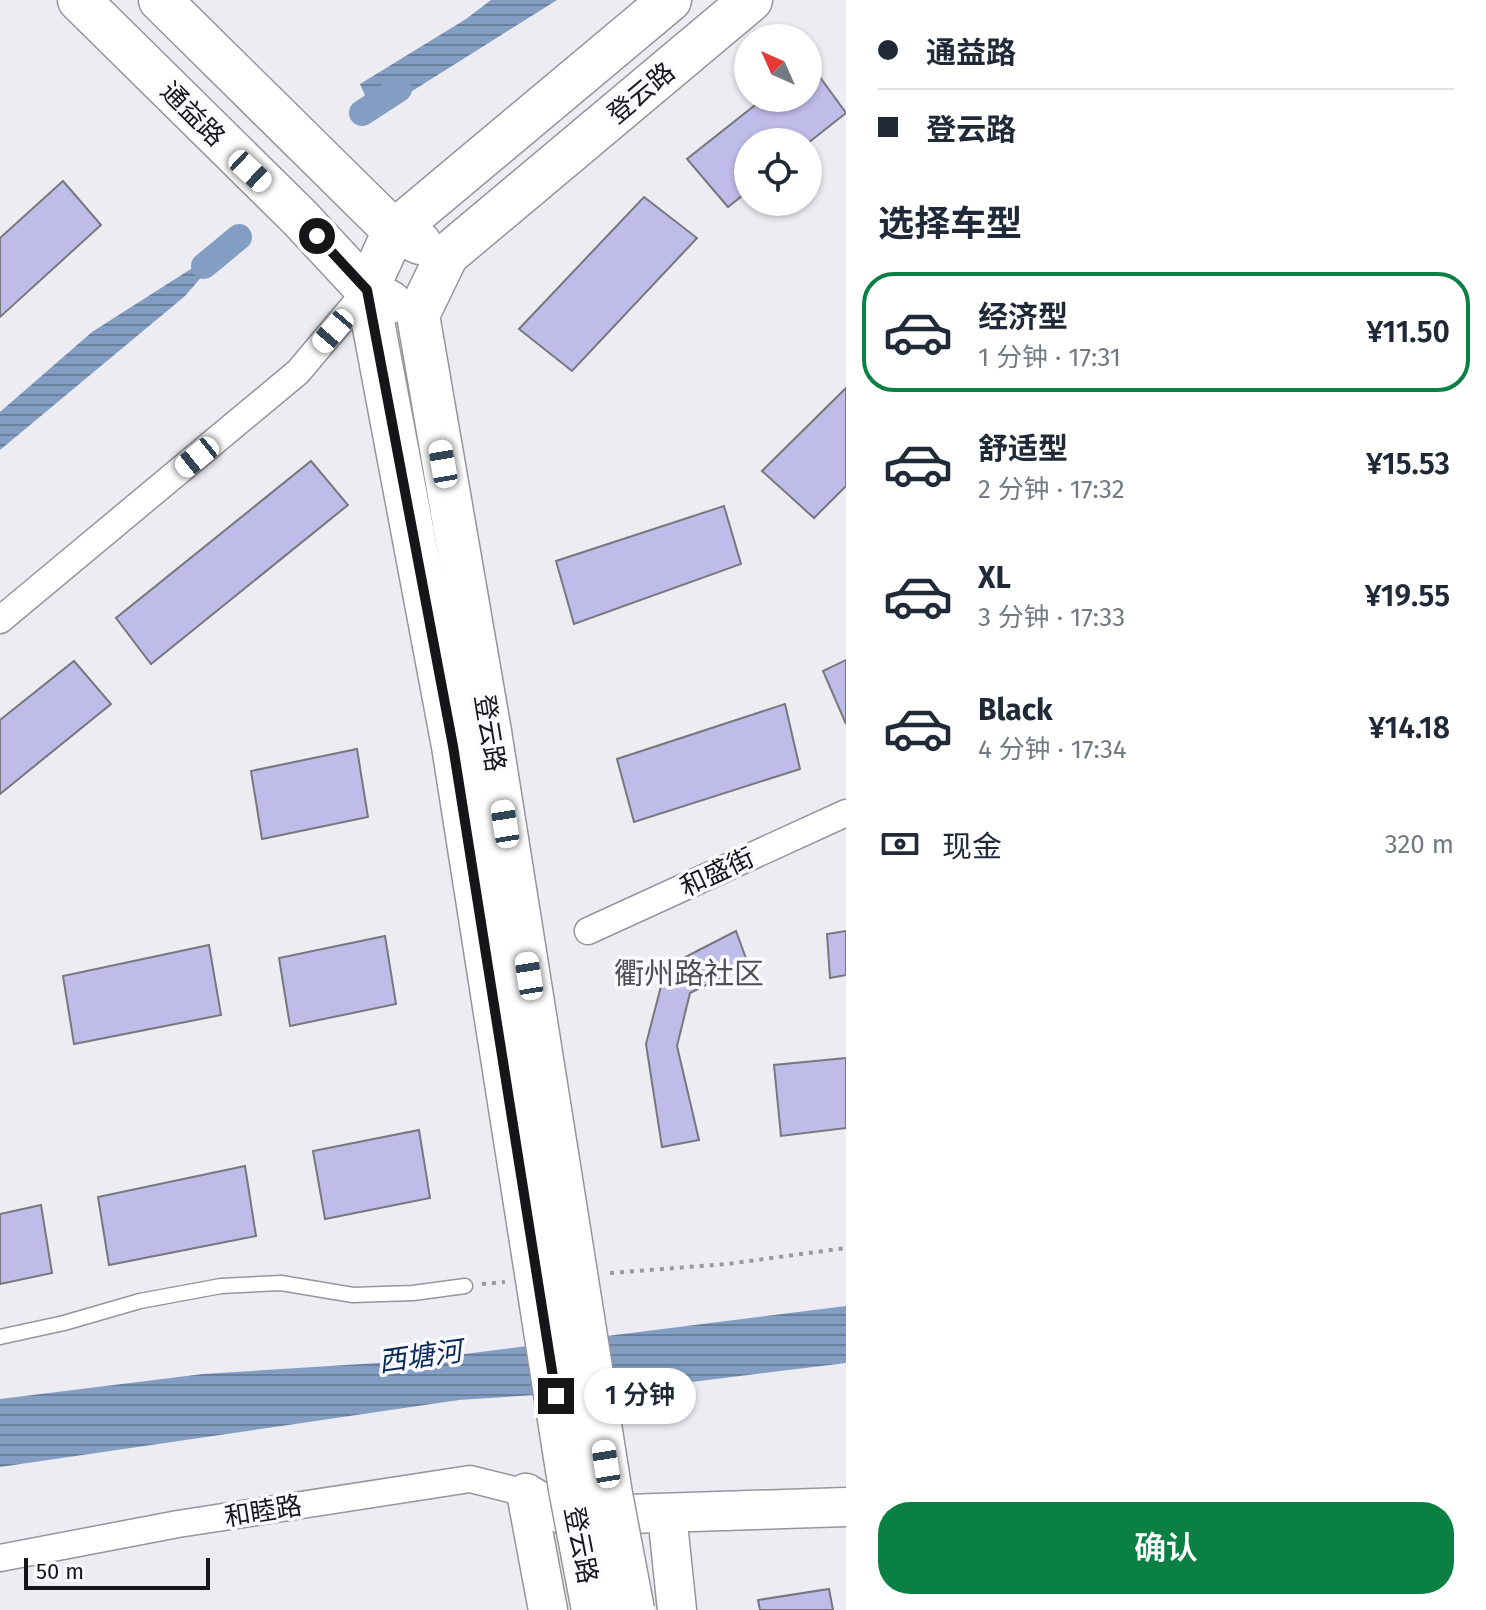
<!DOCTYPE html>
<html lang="zh">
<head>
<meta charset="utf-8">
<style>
  body { margin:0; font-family:"Fira Sans","Noto Sans SC",sans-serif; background:#f2f2f3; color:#1f2937; height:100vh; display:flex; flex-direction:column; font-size:30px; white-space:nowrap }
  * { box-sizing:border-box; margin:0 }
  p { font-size:26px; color:#747a83 }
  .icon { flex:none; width:44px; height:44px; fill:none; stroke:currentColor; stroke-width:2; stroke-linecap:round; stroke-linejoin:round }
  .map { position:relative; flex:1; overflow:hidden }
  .drawer { display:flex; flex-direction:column; background:#fff; width:640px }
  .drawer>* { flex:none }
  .banner { display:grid; align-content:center; height:176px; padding:0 32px; background:#fff }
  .needle { width:52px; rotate:315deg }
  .controls { position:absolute; left:734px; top:24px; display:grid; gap:16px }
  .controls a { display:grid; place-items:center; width:88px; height:88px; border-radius:50%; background:#fff; box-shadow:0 2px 6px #0004; font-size:40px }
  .scale { position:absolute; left:24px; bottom:20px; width:186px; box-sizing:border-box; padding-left:8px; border:4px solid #161618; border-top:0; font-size:22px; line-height:28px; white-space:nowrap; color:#161618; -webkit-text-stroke:6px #fafaff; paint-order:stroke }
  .end { position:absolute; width:36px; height:36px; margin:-18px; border:10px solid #161618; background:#fff; box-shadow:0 0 0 4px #fff }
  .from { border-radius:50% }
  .bubble { position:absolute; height:56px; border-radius:28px; background:#fff; box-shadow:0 2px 6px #0004; font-size:26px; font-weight:600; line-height:56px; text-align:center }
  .car { position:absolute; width:24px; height:48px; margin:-24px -12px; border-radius:10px; box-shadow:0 0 6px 2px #0007; background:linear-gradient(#fff 24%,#345 0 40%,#fff 0 76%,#345 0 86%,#fff 0) }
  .banner b { display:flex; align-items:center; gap:28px; height:76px; font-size:30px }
  .banner b+b { border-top:2px solid #e0e1e3 }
  .banner i { width:20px; height:20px; background:#1f2937 }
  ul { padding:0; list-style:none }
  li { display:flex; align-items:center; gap:24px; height:120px; margin:0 16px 12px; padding:0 16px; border:4px solid transparent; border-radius:32px }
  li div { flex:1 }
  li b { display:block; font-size:30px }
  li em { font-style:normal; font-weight:600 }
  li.active { border-color:#0b8043 }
  li>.icon { width:72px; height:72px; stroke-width:1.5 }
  h2 { padding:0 32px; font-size:36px; line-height:96px }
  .pay { display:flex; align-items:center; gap:20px; height:88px; padding:0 32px; font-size:30px }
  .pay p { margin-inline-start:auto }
  .primary-button { display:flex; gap:16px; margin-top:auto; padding:16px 32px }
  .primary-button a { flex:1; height:92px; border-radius:32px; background:#0b8043; color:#fff; font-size:32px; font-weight:600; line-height:92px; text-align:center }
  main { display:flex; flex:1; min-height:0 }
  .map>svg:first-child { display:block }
  .water { fill:url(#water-rules) }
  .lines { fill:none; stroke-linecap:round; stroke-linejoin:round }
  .canal { stroke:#849ec3; stroke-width:26 }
  .building { fill:#c0bce9; stroke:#78777d; stroke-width:2 }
  .lane-casing { stroke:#96959b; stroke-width:17 }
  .street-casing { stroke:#96959b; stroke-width:29 }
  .secondary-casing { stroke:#96959b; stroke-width:41 }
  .primary-casing { stroke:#96959b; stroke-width:45 }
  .path { stroke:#99999e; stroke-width:4; stroke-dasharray:4 6; stroke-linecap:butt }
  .lane { stroke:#fff; stroke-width:14 }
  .street { stroke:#fff; stroke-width:26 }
  .secondary { stroke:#fff; stroke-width:38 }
  .primary { stroke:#fff; stroke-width:42 }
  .primary-bridge-casing { stroke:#96959b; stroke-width:45; stroke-linecap:butt }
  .primary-bridge { stroke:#fff; stroke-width:42 }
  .route { stroke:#161618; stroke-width:10 }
  .labels { text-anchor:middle; stroke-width:7; stroke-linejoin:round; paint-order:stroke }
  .street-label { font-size:26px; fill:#161618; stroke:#fafaff }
  .water-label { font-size:28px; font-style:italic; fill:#082958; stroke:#fafaff }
  .quarter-label { font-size:30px; fill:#4e4e53; stroke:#fafaff }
</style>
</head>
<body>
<main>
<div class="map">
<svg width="846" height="1610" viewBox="0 0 846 1610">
  <defs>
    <pattern id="water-rules" width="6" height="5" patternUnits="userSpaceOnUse" patternTransform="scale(2)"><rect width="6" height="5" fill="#849ec3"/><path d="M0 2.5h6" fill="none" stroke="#6b809d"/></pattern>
  </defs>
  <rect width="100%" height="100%" fill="#ececf2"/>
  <g class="water">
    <path d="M491,0h66l-175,110 -12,-3 -10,-23 106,-65z"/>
    <path d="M230,244l-45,52 -185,154v-38l92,-80z"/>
    <path d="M846,1306v57l-203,25 -184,12 -459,67v-68l203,-25 206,-13z"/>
  </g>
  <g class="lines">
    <g class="canal">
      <path d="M362,113l37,-24"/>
      <path d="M204,266l35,-29"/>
    </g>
  </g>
  <g class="building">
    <path d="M809,62l37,51 -38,30 -60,-1v49l-20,16 -41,-48 77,-61h44z"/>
    <path d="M63,181l38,44 -101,92v-79z"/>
    <path d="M644,197l53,41 -125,133 -53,-42z"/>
    <path d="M846,388v98l-32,32 -52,-47z"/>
    <path d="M311,461l37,44 -197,159 -35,-46z"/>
    <path d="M724,506l17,58 -167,60 -18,-63z"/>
    <path d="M846,660v64l-23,-53z"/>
    <path d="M74,661l37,43 -111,90v-74z"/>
    <path d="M785,704l15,65 -166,53 -17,-63z"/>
    <path d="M357,749l11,68 -106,22 -11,-68z"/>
    <path d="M736,931l12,33 -58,29 -13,53 22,94 -37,7 -16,-103 20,-77z"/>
    <path d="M846,931v44l-16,3 -3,-44z"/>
    <path d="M385,936l11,68 -106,22 -11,-68z"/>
    <path d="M209,945l12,70 -147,29 -11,-68z"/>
    <path d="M846,1058v70l-65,8 -7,-71z"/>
    <path d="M419,1130l11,68 -105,21 -12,-68z"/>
    <path d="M245,1166l11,70 -147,29 -11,-68z"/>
    <path d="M41,1205l11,68 -52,11v-70z"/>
    <path d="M829,1589l4,21h-73l-2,-10z"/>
  </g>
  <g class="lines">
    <g class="lane-casing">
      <path id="lane" d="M0,1337l64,-14 76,-22 81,-15 60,-3 72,12 60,-2 52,-7"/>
    </g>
    <g class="street-casing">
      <g id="street">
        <path d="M0,620l298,-248 69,-82"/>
        <path d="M588,931l258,-118"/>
        <path d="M0,1558l178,-34 292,-45 56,14"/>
      </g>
    </g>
    <g class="secondary-casing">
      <g id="secondary">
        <path d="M526,1493l39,23 281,-9"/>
        <path d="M526,1493l22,117"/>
        <path d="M667,1514l10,96"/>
      </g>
    </g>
    <g class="primary-casing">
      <g id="primary">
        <path d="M79,0l221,218 67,72 23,12"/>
        <path d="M160,0l234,231 26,12"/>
        <path d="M490,732l-72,-417 29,-60 304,-255"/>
        <path d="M453,746l-86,-456 27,-59 276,-231"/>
      </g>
    </g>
    <g class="path">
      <path d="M610,1273l117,-9 119,-16"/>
      <path d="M482,1284l23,-2"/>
    </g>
    <use href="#lane" class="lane"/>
    <use href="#street" class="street"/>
    <use href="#secondary" class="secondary"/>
    <use href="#primary" class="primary"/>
    <g class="primary-bridge-casing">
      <g id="primary-bridge">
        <path d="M490,732l121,762 22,116"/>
        <path d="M453,746l117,743 23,121"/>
      </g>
    </g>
    <use href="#primary-bridge" class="primary-bridge"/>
  </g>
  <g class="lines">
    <path class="route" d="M317,236l50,54 86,456 103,650"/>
  </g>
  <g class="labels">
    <g class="street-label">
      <text transform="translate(641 93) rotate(-40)" y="9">登云路</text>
      <text transform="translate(193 114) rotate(45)" y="9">通益路</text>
      <text transform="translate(490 733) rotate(81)" y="9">登云路</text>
      <text transform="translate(717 872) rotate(-25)" y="9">和盛街</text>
      <text transform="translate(263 1511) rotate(-9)" y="9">和睦路</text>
      <text transform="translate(581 1545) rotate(79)" y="9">登云路</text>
    </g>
    <g class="water-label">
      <text transform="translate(420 1356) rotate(-8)" y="10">西塘河</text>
    </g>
    <g class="quarter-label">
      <text x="689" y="984">衢州路社区</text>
    </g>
  </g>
</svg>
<div class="controls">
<a><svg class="needle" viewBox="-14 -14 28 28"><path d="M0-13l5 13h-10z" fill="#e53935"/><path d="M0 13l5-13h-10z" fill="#747a83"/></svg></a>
<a><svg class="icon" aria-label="locate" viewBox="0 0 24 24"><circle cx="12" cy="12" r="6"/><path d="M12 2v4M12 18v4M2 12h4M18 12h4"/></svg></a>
</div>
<div class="scale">50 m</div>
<i class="end from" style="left:317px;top:236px"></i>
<i class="end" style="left:556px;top:1396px"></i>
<div class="bubble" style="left:584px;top:1368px;width:112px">1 分钟</div>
<i class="car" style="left:250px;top:171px;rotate:133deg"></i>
<i class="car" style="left:333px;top:331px;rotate:221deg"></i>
<i class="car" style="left:197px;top:457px;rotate:231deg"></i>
<i class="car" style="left:443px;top:464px;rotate:350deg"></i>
<i class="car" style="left:505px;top:824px;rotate:351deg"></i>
<i class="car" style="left:529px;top:976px;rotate:351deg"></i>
<i class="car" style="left:606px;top:1464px;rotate:351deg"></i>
</div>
<section class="drawer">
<div class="banner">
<b><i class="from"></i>通益路</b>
<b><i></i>登云路</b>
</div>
<h2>选择车型</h2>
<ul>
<li class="active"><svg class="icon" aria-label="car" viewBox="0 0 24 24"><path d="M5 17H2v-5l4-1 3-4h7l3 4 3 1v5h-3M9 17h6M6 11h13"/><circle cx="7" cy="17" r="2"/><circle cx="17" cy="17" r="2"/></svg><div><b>经济型</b><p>1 分钟 · 17:31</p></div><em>¥11.50</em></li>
<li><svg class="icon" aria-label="car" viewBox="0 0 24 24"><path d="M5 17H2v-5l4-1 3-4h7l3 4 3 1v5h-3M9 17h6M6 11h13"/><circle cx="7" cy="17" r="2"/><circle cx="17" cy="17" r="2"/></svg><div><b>舒适型</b><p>2 分钟 · 17:32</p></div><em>¥15.53</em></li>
<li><svg class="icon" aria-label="car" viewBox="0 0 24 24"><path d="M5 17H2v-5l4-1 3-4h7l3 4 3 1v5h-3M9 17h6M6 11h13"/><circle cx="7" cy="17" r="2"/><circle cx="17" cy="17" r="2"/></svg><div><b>XL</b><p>3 分钟 · 17:33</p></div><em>¥19.55</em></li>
<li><svg class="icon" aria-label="car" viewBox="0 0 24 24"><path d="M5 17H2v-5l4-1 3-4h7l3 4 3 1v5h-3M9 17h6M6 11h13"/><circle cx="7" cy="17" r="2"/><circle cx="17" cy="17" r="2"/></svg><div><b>Black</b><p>4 分钟 · 17:34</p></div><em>¥14.18</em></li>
</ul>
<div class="pay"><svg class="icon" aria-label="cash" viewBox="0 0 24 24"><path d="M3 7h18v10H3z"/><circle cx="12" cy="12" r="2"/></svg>现金<p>320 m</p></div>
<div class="primary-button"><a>确认</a></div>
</section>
</main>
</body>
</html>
